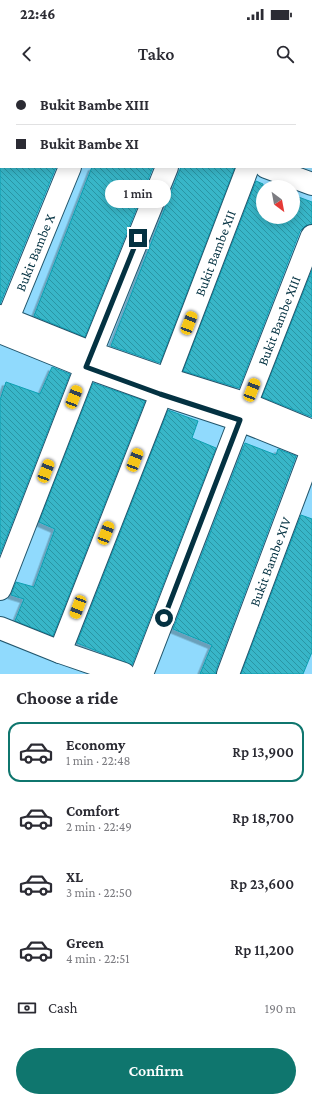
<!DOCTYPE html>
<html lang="en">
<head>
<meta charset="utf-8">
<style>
  body { margin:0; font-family:"Crimson Pro",serif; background:#f7f7f7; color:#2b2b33; height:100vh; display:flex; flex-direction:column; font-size:15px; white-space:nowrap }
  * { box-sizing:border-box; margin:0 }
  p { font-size:13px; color:#7c7c81 }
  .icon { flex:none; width:22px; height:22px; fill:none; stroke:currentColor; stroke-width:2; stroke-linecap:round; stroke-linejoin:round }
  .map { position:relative; height:594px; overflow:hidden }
  .sheet { display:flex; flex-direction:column; background:#fff; flex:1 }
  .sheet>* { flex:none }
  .banner { position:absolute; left:0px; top:0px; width:312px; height:88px; box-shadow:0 2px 10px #0003; display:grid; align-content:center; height:88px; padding:0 16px; background:#fff }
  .needle { width:26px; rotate:148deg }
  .tools { position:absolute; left:256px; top:100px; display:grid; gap:8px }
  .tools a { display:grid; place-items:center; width:44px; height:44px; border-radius:50%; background:#fff; box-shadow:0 2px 10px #0003; font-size:20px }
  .end { position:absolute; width:18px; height:18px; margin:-9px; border:5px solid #043242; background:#fff; box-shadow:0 0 0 2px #fff }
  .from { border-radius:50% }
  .bubble { position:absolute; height:28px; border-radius:14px; background:#fff; box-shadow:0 2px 10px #0003; font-size:13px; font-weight:600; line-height:28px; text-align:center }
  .car { position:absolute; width:12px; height:24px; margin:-12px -6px; border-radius:5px; box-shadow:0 0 3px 1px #0007; background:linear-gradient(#f5c518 24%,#345 0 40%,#f5c518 0 76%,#345 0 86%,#f5c518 0) }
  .banner b { display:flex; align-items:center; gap:14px; height:38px; font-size:15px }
  .banner b+b { border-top:1px solid #e1e1e2 }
  .banner i { width:10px; height:10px; background:#2b2b33 }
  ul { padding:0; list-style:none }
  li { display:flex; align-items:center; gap:12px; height:60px; margin:0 8px 6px; padding:0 8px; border:2px solid transparent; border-radius:12px }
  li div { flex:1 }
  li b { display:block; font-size:15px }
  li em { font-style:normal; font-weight:600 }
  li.selected { border-color:#0f766e }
  li>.icon { width:36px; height:36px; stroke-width:1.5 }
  h2 { padding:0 16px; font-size:18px; line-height:48px }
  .pay { display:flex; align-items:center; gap:10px; height:44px; padding:0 16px; font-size:15px }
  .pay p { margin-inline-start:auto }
  .action { display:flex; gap:8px; margin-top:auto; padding:8px 16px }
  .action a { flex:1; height:46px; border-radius:24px; background:#0f766e; color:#fff; font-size:16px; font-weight:600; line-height:46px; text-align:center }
  .status { display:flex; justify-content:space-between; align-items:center; height:28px; padding:0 20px; background:#fff; direction:ltr }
  .status svg { height:11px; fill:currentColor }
  header { display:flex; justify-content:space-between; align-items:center; height:52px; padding:0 16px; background:#fff; font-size:18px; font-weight:600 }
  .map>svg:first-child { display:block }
  .building { fill:url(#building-back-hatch); stroke:#0b9fb1; filter:url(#shadow) }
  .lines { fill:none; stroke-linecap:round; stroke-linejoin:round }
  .minor-casing { stroke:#22566c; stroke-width:24 }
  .minor { stroke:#fff; stroke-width:22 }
  .route { stroke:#043242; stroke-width:5 }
  .labels { text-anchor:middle; stroke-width:4; stroke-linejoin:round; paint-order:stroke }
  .street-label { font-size:14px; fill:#043242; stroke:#90dafd }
</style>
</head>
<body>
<div class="status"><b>22:46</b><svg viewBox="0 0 49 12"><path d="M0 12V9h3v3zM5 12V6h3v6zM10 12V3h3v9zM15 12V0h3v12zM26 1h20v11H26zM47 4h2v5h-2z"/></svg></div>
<header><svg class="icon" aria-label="back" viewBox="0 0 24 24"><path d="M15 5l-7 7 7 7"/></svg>Tako<svg class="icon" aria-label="search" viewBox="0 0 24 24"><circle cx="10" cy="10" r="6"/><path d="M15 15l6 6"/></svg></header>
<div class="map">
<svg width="312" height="594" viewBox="0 0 312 594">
  <defs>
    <pattern id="building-back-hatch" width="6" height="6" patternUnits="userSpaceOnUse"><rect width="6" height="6" fill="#37b6c8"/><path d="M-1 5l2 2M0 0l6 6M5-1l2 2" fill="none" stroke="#2c95a4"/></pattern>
    <filter id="shadow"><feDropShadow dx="-3.5" dy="3.5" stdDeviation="0" flood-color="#0004"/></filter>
  </defs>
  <rect width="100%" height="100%" fill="#90dafd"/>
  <g class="building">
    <path d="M0,87h56l-56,137z"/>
    <path d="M92,87h61l-68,170 -51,-21z"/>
    <path d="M181,87h54l-75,196 -49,-17z"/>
    <path d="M256,101l7,3v33h30v-22l19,7v22l-7,2 -5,5 -61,157 -56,-17z"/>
    <path d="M312,190v147l-50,-20z"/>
    <path d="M52,287l18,7 -70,180v-154l6,-18 34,12z"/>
    <path d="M93,303l52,18 -92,235 -38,-15 9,-22 -13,-4 5,-13 18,5 21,-58 -16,-7z"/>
    <path d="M168,330l30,11 -6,17 24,10 -84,217 -55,-22z"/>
    <path d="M245,363l31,12 2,-6 18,7 -80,214v4h-16l12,-29 -39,-16z"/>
    <path d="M301,435l11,4v133l-9,22h-62z"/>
  </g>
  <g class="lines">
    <g class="minor-casing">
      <g id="minor">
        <path d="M33,0l2,1"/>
        <path d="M15,1l1,-1"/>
        <path d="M104,1v-1"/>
        <path d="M202,1v-1"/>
        <path d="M283,1v-1"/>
        <path d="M0,43l1,-3"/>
        <path d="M266,87l46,17"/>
        <path d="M0,236l92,37 75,26 80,25 65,27"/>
        <path d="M0,252l86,35 75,27 79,26 72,29"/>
        <path id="s1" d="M2,253l68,-166"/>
        <path d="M0,509l86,-222 81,-200"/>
        <path d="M0,548l60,24 64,22"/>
        <path id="s2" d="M60,572l107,-273 81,-212"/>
        <path id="s3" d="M142,594l98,-254 72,-184"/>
        <path id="s4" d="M228,594l84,-224"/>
      </g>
    </g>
    <use href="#minor" class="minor"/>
  </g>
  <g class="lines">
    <path class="route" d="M138,158l-52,129 74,27 80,26 -76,198"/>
  </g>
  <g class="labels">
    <g class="street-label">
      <text dy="5" stroke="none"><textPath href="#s1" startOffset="87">Bukit Bambe X</textPath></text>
      <text dy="5" stroke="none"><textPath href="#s2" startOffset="428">Bukit Bambe XII</textPath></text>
      <text dy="5" stroke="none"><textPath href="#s3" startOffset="379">Bukit Bambe XIII</textPath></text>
      <text dy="5" stroke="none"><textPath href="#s4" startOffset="120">Bukit Bambe XIV</textPath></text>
    </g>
  </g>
</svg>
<div class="tools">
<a><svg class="needle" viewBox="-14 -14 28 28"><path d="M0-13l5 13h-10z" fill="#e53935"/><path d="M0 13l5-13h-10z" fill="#7c7c81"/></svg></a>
</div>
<i class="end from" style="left:164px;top:538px"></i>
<i class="end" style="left:138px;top:158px"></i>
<div class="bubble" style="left:105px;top:100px;width:66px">1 min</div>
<i class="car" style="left:189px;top:243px;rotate:21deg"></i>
<i class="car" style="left:252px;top:310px;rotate:21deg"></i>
<i class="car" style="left:74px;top:317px;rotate:21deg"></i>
<i class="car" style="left:135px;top:380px;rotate:21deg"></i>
<i class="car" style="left:46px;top:391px;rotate:21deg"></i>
<i class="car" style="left:106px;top:453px;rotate:21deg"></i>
<i class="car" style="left:78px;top:527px;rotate:201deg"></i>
<div class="banner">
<b><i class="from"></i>Bukit Bambe XIII</b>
<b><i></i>Bukit Bambe XI</b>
</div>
</div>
<section class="sheet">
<h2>Choose a ride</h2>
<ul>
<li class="selected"><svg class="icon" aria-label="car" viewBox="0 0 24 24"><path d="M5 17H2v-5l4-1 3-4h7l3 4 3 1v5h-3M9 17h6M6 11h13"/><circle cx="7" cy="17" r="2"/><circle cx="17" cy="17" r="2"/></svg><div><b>Economy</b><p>1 min · 22:48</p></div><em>Rp 13,900</em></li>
<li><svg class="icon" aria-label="car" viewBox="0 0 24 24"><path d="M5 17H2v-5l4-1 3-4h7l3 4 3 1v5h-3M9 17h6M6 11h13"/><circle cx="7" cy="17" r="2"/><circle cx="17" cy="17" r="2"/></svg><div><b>Comfort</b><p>2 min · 22:49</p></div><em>Rp 18,700</em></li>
<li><svg class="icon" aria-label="car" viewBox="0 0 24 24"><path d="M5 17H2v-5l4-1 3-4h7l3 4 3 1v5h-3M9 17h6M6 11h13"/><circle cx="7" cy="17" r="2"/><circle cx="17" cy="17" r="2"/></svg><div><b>XL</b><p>3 min · 22:50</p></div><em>Rp 23,600</em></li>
<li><svg class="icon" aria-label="car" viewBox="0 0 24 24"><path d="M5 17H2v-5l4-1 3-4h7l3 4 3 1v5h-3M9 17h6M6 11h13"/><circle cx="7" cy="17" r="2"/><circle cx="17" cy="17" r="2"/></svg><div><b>Green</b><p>4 min · 22:51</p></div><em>Rp 11,200</em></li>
</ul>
<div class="pay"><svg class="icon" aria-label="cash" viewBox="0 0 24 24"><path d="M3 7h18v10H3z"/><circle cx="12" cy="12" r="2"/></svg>Cash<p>190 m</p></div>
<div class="action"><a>Confirm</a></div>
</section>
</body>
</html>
